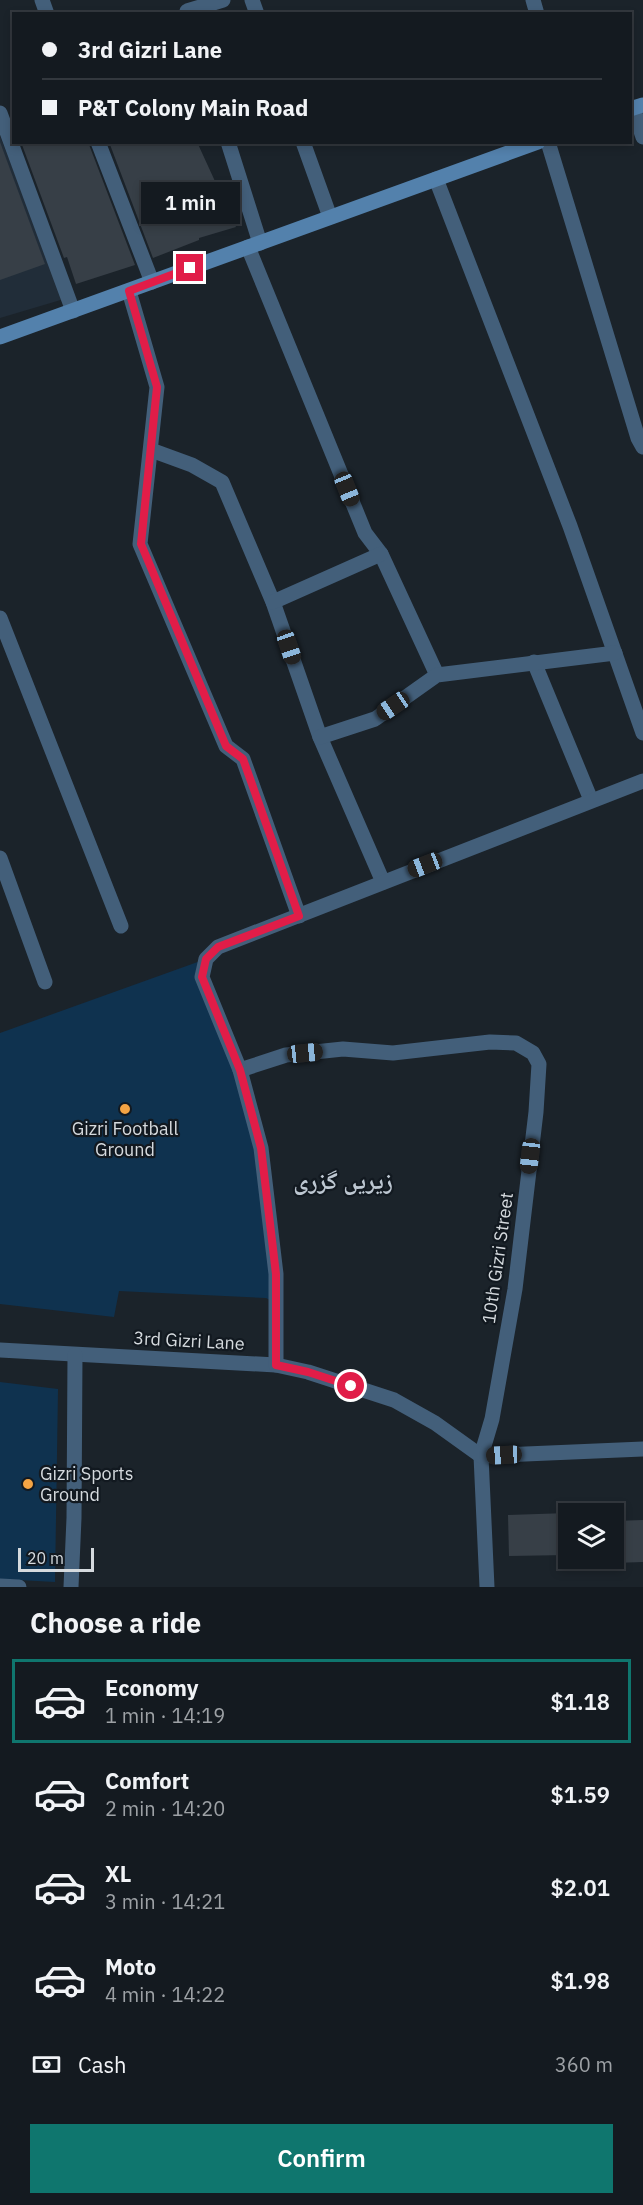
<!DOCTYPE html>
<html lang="en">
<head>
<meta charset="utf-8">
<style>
  body { margin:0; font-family:"IBM Plex Sans","Noto Naskh Arabic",sans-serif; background:#21272d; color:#f1f3f6; height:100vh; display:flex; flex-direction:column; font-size:22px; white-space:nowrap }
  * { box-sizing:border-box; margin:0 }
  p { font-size:20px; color:#9da1a5 }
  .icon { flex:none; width:33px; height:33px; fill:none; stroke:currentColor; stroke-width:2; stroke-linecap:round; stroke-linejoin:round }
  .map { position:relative; height:1587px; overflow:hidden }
  .drawer { display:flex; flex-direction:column; background:#141a20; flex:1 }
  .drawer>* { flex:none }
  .guide { position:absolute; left:12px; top:12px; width:620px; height:132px; border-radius:0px; box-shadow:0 3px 9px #0003,0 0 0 2px #33383e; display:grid; align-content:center; height:132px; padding:0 30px; background:#141a20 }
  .controls { position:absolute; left:558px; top:1503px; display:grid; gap:12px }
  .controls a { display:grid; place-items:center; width:66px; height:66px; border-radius:0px; background:#141a20; box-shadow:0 3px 9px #0003,0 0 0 2px #33383e; font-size:30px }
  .scale { position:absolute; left:18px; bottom:15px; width:76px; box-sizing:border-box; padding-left:6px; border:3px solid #d5dade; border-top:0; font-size:16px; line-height:21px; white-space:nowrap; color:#d5dade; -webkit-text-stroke:4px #121920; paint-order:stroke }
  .end { position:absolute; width:27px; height:27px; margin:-14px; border:8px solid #e11d48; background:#fff; box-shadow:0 0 0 3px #fff }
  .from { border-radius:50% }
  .bubble { position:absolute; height:42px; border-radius:0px; background:#141a20; box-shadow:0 3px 9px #0003,0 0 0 2px #33383e; font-size:20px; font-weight:600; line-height:42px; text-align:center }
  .car { position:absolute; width:18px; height:36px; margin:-18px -9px; border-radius:8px; box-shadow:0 0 4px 2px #0007; background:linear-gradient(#222 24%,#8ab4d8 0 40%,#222 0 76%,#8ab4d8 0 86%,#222 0) }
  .guide b { display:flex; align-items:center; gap:21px; height:57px; font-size:22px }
  .guide b+b { border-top:2px solid #33383e }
  .guide i { width:15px; height:15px; background:#f1f3f6 }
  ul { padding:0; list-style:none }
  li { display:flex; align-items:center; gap:18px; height:84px; margin:0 12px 9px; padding:0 18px; border:3px solid transparent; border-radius:0px }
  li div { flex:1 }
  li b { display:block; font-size:22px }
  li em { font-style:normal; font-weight:600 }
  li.current { border-color:#0f766e }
  li>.icon { width:54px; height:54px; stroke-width:1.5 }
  h2 { padding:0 30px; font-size:27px; line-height:72px }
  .pay { display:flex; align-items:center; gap:15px; height:66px; padding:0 30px; font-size:22px }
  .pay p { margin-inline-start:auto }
  .action { display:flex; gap:12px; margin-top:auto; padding:12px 30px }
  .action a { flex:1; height:69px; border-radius:0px; background:#0f766e; color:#fff; font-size:24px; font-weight:600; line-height:69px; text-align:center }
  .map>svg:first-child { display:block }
  .built { fill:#212d39 }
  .green { fill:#0f324f }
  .building { fill:#373f47 }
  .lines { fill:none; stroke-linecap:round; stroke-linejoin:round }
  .street { stroke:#435f7a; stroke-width:15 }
  .secondary { stroke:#5381ac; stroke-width:15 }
  .route { stroke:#e11d48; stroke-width:8 }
  .poi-dot { fill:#f4a444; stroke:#121920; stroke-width:2 }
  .labels { text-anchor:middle; stroke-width:4.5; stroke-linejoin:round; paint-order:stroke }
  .poi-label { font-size:18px; fill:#d5dade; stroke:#121920 }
  .street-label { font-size:18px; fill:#d5dade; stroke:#121920 }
  .district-label { font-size:24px; font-weight:bold; fill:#bdc7d1; stroke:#121920 }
</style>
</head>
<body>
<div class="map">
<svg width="643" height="1587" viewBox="0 0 643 1587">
  <rect width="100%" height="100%" fill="#1b232a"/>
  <path class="built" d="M0,136l64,163 -64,19z"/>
  <g class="green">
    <path d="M206,959l-4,18 59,171 15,155 -10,-5 -147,-7 -5,26 -114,-13v-271z"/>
    <path d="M0,1382l58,7 -3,193 -55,-3z"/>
  </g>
  <g class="building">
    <path d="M0,142l45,122 -45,16z"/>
    <path d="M21,142h67l47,123 -59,19 -9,-27 -3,1z"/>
    <path d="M109,142h88l39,85 -37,11v2l-46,18z"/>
    <path d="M568,1513v42l-59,1 -1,-41z"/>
    <path d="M643,1520v42l-29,1v-42z"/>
  </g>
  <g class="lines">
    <g class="street">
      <path d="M42,0l5,14"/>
      <path d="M252,0l5,14"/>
      <path d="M533,0l4,14"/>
      <path d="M188,14l-1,-3 36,-11"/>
      <path d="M633,108l10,29"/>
      <path d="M0,113l73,198"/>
      <path d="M98,142l54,140"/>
      <path d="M228,142l32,101"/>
      <path d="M303,142l27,75"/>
      <path d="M548,142l90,296 5,9"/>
      <path d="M436,179l134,347 73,207"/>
      <path d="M248,247l117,286 16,21 56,121"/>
      <path d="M129,291l28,96 -17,157 86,202 17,13 56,157"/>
      <path d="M151,450l41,15 30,17 51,120 47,135 63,145"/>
      <path d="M273,602l108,-48"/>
      <path d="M0,618l121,308"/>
      <path d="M534,662l57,138"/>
      <path d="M320,737l55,-18 62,-44 178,-22"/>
      <path d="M0,858l45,124"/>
      <path d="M240,1070l46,-15 57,-6 50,4 97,-11 26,1 17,10 6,11 -3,48 -21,177 -23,130 -11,37 6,131"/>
      <path d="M0,1350l276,15 32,7 86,28 41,23 46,33 162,-7"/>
      <path d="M276,1365v-91l-15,-126 -21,-78 -38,-93 4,-18 12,-12 425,-166"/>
      <path d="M0,1586l19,1"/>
      <path d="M71,1587l3,-69 1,-163"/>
    </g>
    <g class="secondary">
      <path d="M630,109l13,-4"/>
      <path d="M0,337l538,-195"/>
    </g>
  </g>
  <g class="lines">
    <path class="route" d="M190,268l-61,23 28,96 -16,157 85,202 17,13 56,157 -81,31 -12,12 -4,18 38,93 21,78 15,126v91l32,7 43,14"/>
  </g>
  <g class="poi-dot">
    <circle cx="125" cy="1109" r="6"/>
    <circle cx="28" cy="1484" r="6"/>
  </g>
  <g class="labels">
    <g class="poi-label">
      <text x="125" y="1135">Gizri Football<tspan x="125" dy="21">Ground</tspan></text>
      <text x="40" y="1480" text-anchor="start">Gizri Sports<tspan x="40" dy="21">Ground</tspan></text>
    </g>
    <g class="street-label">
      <text transform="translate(498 1258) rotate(-82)" y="6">10th Gizri Street</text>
      <text transform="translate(189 1341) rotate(3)" y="6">3rd Gizri Lane</text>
    </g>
    <g class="district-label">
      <text x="343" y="1189">زیریں گزری</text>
    </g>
  </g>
</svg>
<div class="controls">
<a><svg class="icon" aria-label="layers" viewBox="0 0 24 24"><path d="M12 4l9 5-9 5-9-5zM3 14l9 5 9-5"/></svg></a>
</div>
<div class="scale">20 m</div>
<i class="end from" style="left:351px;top:1386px"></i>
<i class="end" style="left:190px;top:268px"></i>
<div class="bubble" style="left:141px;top:182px;width:99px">1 min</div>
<i class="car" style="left:347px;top:489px;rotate:158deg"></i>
<i class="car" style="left:289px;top:647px;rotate:161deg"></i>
<i class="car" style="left:393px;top:706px;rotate:236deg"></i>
<i class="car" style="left:425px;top:865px;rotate:249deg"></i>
<i class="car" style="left:305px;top:1053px;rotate:84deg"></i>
<i class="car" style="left:530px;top:1156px;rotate:187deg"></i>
<i class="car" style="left:504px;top:1455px;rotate:267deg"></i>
<div class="guide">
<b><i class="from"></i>3rd Gizri Lane</b>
<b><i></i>P&amp;T Colony Main Road</b>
</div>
</div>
<section class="drawer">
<h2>Choose a ride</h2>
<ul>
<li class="current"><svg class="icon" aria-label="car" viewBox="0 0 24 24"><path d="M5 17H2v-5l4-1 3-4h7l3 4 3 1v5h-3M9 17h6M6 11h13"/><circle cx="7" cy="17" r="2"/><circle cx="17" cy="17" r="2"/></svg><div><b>Economy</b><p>1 min · 14:19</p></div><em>$1.18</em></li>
<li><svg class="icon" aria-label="car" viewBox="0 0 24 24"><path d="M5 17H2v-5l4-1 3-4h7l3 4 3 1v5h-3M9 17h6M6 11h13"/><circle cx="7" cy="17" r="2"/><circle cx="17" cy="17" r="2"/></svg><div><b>Comfort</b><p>2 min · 14:20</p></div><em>$1.59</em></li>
<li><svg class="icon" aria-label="car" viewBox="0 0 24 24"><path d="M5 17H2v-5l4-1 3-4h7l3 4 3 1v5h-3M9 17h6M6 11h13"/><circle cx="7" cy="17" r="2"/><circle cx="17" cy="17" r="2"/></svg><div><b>XL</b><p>3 min · 14:21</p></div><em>$2.01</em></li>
<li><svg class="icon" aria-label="car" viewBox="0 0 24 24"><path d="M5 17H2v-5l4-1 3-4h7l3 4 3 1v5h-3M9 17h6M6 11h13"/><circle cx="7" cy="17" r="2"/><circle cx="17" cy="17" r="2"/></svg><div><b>Moto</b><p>4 min · 14:22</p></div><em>$1.98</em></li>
</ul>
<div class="pay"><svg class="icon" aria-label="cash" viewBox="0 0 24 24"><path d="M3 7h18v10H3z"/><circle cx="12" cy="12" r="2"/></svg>Cash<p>360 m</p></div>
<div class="action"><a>Confirm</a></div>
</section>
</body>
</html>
